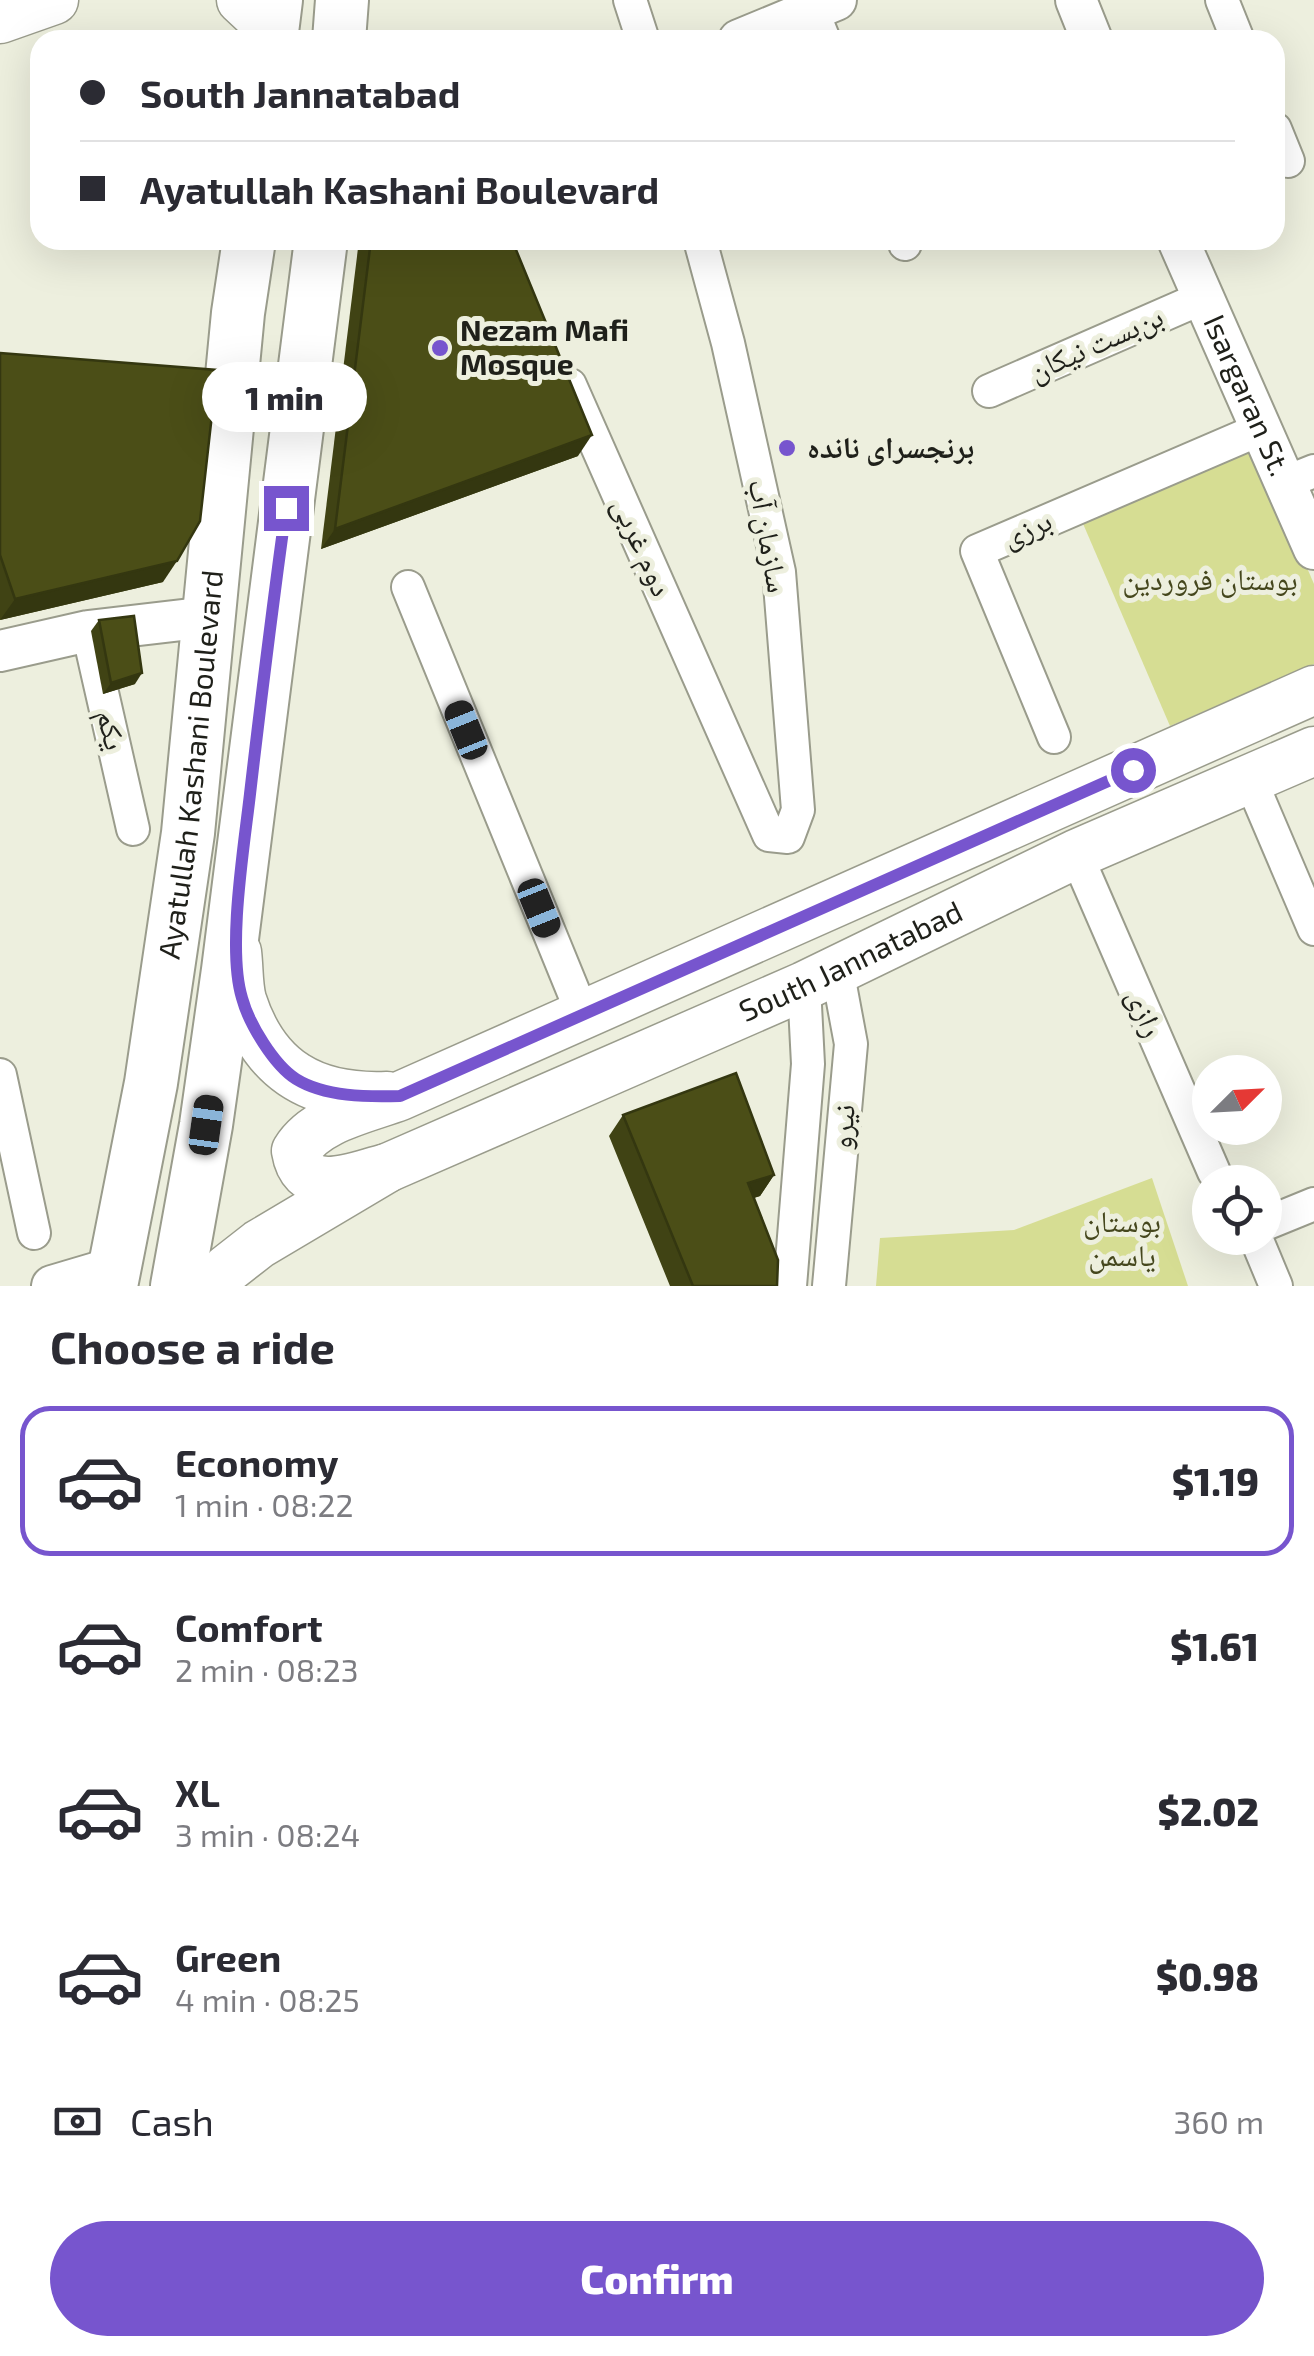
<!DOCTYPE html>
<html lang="en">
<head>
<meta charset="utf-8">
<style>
  body { margin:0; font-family:"Exo 2","Noto Naskh Arabic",sans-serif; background:#f2f2f3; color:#2b2b33; height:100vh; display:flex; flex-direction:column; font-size:38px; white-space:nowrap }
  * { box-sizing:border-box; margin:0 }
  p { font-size:32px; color:#7c7c81 }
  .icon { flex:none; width:55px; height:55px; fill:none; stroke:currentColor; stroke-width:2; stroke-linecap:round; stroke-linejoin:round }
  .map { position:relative; height:1286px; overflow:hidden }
  .panel { display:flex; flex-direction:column; background:#fff; flex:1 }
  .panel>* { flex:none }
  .banner { position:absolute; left:30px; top:30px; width:1255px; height:220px; border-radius:30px; box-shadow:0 10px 40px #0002; display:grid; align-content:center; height:220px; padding:0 50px; background:#fff }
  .needle { width:65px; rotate:66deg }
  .tools { position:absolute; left:1192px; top:1055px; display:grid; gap:20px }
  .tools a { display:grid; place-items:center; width:90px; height:90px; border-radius:50%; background:#fff; box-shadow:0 10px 40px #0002; font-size:50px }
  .end { position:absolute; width:45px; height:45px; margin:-22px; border:12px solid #7755ce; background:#fff; box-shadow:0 0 0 5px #fff }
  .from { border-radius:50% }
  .bubble { position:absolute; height:70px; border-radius:35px; background:#fff; box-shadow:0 10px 40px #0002; font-size:32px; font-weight:800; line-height:70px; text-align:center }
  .car { position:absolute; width:30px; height:60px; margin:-30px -15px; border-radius:12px; box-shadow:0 0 8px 2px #0007; background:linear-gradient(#222 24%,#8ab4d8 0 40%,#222 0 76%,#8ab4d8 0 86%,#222 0) }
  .banner b { display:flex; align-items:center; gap:35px; height:95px; font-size:38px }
  .banner b+b { border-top:2px solid #e1e1e2 }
  .banner i { width:25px; height:25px; background:#2b2b33 }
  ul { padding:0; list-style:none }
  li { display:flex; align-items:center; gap:30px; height:150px; margin:0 20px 15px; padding:0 30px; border:5px solid transparent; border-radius:30px }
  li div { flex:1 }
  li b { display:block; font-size:38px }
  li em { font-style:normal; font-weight:800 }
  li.active { border-color:#7755ce }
  li>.icon { width:90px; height:90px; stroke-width:1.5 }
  h2 { padding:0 50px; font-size:45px; line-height:120px }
  .pay { display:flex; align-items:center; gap:25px; height:110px; padding:0 50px; font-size:38px }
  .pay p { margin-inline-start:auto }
  .cta { display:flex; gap:20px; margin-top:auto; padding:20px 50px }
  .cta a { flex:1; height:115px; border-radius:60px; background:#7755ce; color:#fff; font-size:40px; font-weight:800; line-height:115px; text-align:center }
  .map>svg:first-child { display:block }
  .green { fill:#d6dd93 }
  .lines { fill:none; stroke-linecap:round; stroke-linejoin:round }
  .minor-casing { stroke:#9a9c8c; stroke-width:36 }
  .tertiary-casing { stroke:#9a9c8c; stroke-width:44 }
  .secondary-casing { stroke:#9a9c8c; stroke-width:51 }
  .primary-casing { stroke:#9a9c8c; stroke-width:56 }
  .minor { stroke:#fff; stroke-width:32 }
  .tertiary { stroke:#fff; stroke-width:40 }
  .secondary { stroke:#fff; stroke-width:48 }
  .primary { stroke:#fff; stroke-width:52 }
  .wall { fill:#404314 }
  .shaded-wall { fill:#343710 }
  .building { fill:#4b4e17; stroke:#343710; stroke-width:2.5 }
  .route { stroke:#7755ce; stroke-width:12 }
  .poi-dot { fill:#7755ce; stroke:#edefde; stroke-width:4 }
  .labels { text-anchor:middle; stroke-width:10; stroke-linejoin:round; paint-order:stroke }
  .poi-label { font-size:30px; font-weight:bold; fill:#1f201a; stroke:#edefde; text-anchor:start }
  .street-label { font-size:30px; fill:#1f201a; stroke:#edefde }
  .park-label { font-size:30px; fill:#45471d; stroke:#edefde }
</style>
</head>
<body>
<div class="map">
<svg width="1314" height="1286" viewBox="0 0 1314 1286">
  <rect width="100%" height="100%" fill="#edefde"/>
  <g class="green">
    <path d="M1254,445l60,139v80l-144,62 -89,-207z"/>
    <path d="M1152,1178l36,108h-312l4,-48 134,-8z"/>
  </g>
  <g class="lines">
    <g class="minor-casing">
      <g id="minor">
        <path d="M630,0l13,40"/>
        <path d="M1222,0l16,40"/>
        <path d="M812,10l12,30"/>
        <path d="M1275,129l13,32"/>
        <path d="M904,240l1,4"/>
        <path d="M570,385l199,450 19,2 10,-27 -19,-238 -51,-229 -28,-103"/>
        <path d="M989,391l215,-94"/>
        <path d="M1284,483l30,-12"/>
        <path d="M408,587l175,428"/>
        <path d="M88,631l45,198"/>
        <path d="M1054,737l-77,-186 286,-123"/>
        <path d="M1250,779l64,150"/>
        <path d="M1076,854l138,318"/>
        <path d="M0,1075l34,158"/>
        <path d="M1265,1224l49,-20"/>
        <path d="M1256,1238l20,48"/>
        <path d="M790,1286l18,-222 -4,-78"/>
        <path d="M829,1286l22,-242 -14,-75"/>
      </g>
    </g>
    <g class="tertiary-casing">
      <g id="tertiary">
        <path d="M1076,0l16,40"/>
        <path d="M739,40l97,-40"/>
        <path id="s1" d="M1178,240l136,309"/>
        <path d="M0,651l88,-20 120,-14"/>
        <path d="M52,1286l64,-19"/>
      </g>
    </g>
    <g class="secondary-casing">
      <g id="secondary">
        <path d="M241,0l31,29"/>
        <path d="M0,19l54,-19"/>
        <path d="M237,952c2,16 1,33 5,48 23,72 72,99 145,96"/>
        <path d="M387,1168c-34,8 -83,32 -91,-17 20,-33 70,-42 104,-55l914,-406"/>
        <path id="s2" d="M215,1286l12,-17 32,-25 128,-76 417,-182 272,-132 238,-103"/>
      </g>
    </g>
    <g class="primary-casing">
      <g id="primary">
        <path d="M271,40l5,-40"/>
        <path d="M339,40l3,-40"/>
        <path id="s3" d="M111,1286l40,-203 37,-250 50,-520 11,-73"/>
        <path d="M177,1286l29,-161 22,-155 93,-730"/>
      </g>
    </g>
    <use href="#minor" class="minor"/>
    <use href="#tertiary" class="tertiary"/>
    <use href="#secondary" class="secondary"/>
    <use href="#primary" class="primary"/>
  </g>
  <g class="wall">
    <path d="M359,240h153l66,216 -257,93z"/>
    <path d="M0,353l163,229 -163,38z"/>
    <path d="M99,620l36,64 -32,10 -12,-63z"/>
    <path d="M623,1115l151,60 -14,21 -6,2 23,88h-107l-61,-150z"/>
  </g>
  <g class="shaded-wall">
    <path d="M592,435l-14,21 -257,93 14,-20z"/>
    <path d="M177,561l-14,21 -163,38 15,-21z"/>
    <path d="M142,673l-7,11 -32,10 8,-11z"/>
    <path d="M774,1175l-14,21 -27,8 15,-21z"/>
  </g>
  <g class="building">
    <path d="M371,240h141l80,195 -257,94z"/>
    <path d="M0,353l217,17 -17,151 -23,40 -162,38 -15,-44z"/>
    <path d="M134,616l8,57 -31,10 -12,-63z"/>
    <path d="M736,1073l38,102 -26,8 30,77 -1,26h-84l-70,-171z"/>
  </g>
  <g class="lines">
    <path class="route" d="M286,508c-13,95 -25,191 -36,286 -6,53 -23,155 -8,204 7,26 32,67 54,81 29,18 72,18 104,17l733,-326"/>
  </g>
  <g class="poi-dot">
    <circle cx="440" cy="348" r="10"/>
    <circle cx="787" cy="448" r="10"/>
  </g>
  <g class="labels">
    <g class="poi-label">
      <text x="460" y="341">Nezam Mafi<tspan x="460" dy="34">Mosque</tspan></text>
      <text x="807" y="458">برنجسرای نانده</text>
    </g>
    <g class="street-label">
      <text transform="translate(1096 344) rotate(-24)" y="10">بن‌بست نیکان</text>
      <text dy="10" stroke="none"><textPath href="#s1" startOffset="170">Isargaran St.</textPath></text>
      <text transform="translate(1027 529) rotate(-23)" y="10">برزی</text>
      <text transform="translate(768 536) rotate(80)" y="10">سازمان آب</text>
      <text transform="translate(642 547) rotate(66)" y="10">دوم غربی</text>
      <text transform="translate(111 730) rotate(77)" y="10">یکم</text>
      <text dy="10" stroke="none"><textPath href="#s3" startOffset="528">Ayatullah Kashani Boulevard</textPath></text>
      <text dy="10" stroke="none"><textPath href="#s2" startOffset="718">South Jannatabad</textPath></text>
      <text transform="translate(1145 1013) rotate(67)" y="10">رازی</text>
      <text transform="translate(843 1127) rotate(-85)" y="10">نیرو</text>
    </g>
    <g class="park-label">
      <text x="1210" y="590">بوستان فروردین</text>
      <text x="1122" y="1232">بوستان<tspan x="1122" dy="34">یاسمن</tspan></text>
    </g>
  </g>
</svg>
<div class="tools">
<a><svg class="needle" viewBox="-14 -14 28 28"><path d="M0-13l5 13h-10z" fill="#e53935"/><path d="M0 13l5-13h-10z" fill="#7c7c81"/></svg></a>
<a><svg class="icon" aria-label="locate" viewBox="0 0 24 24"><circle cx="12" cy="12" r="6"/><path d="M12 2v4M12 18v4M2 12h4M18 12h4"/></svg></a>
</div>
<i class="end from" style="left:1133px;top:770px"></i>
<i class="end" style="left:286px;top:508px"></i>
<div class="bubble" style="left:202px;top:362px;width:165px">1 min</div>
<i class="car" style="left:466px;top:730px;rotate:338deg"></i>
<i class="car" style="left:539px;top:908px;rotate:158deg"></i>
<i class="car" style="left:206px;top:1125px;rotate:8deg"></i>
<div class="banner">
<b><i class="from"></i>South Jannatabad</b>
<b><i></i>Ayatullah Kashani Boulevard</b>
</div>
</div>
<section class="panel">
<h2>Choose a ride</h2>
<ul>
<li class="active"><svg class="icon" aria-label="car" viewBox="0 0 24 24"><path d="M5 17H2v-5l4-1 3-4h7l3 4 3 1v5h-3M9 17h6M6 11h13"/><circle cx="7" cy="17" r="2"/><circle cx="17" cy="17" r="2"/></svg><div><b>Economy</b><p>1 min · 08:22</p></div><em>$1.19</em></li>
<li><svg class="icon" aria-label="car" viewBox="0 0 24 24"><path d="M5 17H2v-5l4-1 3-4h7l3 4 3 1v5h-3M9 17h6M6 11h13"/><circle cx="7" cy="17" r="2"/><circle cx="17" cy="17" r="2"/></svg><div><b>Comfort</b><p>2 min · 08:23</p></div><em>$1.61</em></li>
<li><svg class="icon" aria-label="car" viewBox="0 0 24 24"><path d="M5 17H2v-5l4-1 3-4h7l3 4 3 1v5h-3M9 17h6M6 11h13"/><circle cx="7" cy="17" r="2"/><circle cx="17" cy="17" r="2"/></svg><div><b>XL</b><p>3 min · 08:24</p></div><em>$2.02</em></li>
<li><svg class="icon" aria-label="car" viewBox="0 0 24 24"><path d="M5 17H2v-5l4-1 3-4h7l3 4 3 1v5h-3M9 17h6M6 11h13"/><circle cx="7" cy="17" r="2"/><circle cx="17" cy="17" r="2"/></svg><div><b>Green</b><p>4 min · 08:25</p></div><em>$0.98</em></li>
</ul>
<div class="pay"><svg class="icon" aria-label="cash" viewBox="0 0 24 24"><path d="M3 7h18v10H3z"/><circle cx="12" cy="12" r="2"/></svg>Cash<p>360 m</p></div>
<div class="cta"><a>Confirm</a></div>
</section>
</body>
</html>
